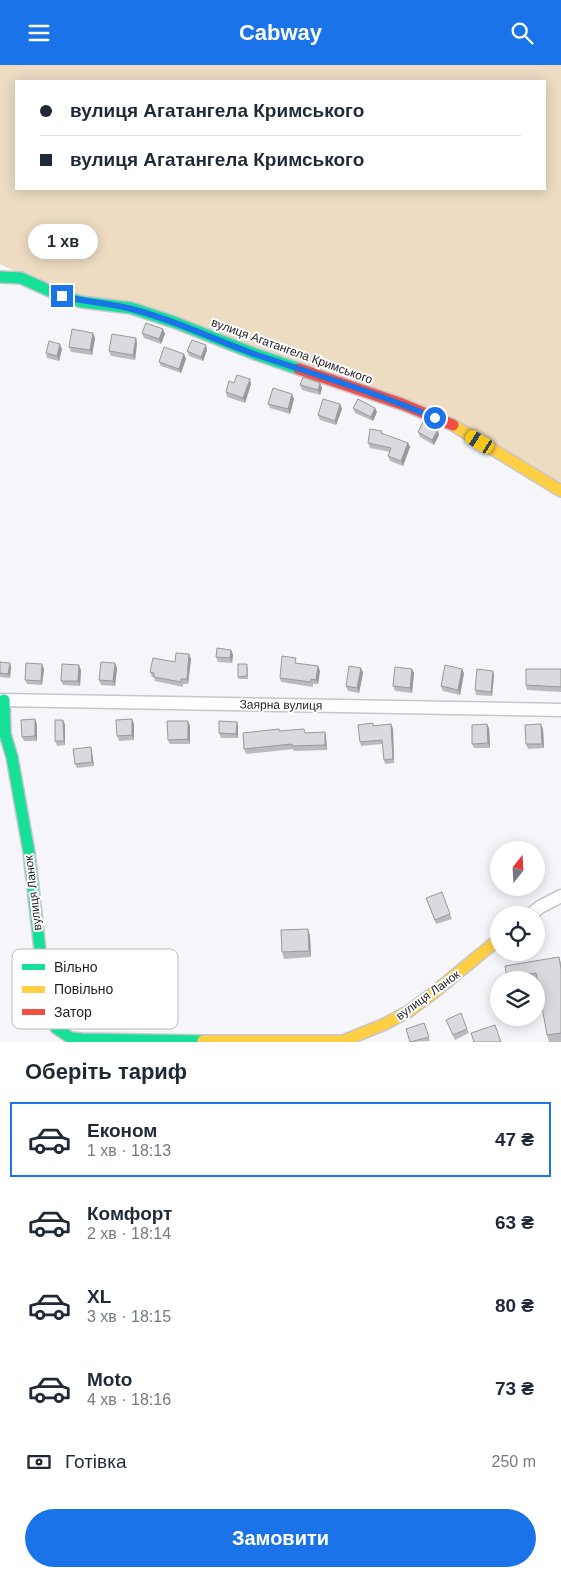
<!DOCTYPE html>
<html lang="uk">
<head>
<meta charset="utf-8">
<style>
  body { margin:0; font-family:Helvetica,sans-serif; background:#f2f2f3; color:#1f2937; height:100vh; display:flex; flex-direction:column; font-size:19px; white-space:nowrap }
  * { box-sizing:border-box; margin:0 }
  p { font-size:16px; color:#747a83 }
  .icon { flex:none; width:28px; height:28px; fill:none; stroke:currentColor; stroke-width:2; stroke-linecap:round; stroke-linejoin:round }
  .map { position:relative; height:977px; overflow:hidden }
  .details { display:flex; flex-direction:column; background:#fff; flex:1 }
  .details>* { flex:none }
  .top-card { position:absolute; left:15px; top:15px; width:531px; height:110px; border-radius:0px; box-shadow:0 2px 12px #0003; display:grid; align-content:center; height:110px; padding:0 25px; background:#fff }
  .needle { width:32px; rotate:18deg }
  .controls { position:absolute; left:490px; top:776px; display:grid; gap:10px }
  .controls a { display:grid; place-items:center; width:55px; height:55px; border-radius:50%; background:#fff; box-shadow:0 2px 12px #0003; font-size:25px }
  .end { position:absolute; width:22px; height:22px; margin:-11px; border:6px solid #1a73e8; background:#fff; box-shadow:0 0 0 2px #fff }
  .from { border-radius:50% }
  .bubble { position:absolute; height:35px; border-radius:18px; background:#fff; box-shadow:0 2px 12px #0003; font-size:16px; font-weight:600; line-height:35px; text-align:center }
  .car { position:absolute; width:15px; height:30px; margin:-15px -8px; border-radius:6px; box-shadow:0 0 4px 1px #0007; background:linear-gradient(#f5c518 24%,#345 0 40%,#f5c518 0 76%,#345 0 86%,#f5c518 0) }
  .top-card b { display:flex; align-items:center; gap:18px; height:48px; font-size:19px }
  .top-card b+b { border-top:1px solid #e0e1e3 }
  .top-card i { width:12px; height:12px; background:#1f2937 }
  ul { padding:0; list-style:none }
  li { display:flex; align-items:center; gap:15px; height:75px; margin:0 10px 8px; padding:0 15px; border:2px solid transparent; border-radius:0px }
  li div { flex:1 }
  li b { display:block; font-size:19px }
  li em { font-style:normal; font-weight:600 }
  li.selected { border-color:#1a73e8 }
  li>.icon { width:45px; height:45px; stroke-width:1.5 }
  h2 { padding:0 25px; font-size:22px; line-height:60px }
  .pay { display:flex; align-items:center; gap:12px; height:55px; padding:0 25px; font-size:19px }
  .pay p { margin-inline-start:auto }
  .action { display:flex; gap:10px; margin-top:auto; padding:10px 25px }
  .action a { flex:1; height:58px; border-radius:30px; background:#1a73e8; color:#fff; font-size:20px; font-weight:600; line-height:58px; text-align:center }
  header { display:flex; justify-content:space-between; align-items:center; height:65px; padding:0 25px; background:#1a73e8; color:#fff; font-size:22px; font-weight:600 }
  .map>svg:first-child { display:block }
  .green { fill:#eddcc2; fill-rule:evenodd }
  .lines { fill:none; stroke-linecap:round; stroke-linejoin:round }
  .street-casing { stroke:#c6c6cb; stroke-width:15 }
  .fast-casing { stroke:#c6c6cb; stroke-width:14 }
  .slow-casing { stroke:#c6c6cb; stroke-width:14 }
  .jam-casing { stroke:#c6c6cb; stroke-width:14 }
  .street { stroke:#fefefe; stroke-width:12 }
  .fast { stroke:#16e098; stroke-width:11 }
  .slow { stroke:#ffcf43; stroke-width:11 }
  .jam { stroke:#f24e42; stroke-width:11 }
  .wall { fill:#bbbbbf }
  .shaded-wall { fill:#99989b }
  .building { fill:#dad9de; stroke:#99989b }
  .route { stroke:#1a73e8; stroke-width:6 }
  .labels { text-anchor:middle; stroke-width:4; stroke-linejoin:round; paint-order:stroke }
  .street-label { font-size:12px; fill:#201f24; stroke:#fff }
  .key { fill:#fff; stroke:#bcbcbd; stroke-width:1 }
  .key-label { font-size:14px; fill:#201f24 }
</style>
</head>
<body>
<header><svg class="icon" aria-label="menu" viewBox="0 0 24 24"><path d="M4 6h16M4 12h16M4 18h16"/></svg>Cabway<svg class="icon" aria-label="search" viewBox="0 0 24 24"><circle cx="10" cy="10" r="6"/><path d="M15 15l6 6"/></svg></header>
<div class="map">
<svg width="561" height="977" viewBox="0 0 561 977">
  <rect width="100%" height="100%" fill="#f5f5fa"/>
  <path class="green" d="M0,0h561v421l-108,-63 -370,-125 -47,-17 -36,-17zM16,16h529v108h-529z"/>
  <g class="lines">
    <g class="street-casing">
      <g id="street">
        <path d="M0,635l561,10"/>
        <path d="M530,850l10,-8 21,-11"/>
      </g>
    </g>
    <g class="fast-casing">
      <g id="fast">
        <path d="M0,212l21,1 40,18 21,6 49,6 43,14 81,32 44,15"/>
        <path d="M4,635l1,34 7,23 17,95 14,125 13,51 15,10 11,1 121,2"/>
      </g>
    </g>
    <g class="slow-casing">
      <g id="slow">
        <path d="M453,360l108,66"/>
        <path d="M203,976h140l42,-17 24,-13 23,-17 67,-55"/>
      </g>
    </g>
    <g class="jam-casing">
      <path id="jam" d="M299,304l103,35 51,21"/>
    </g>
    <use href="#street" class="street"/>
    <use href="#fast" class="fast"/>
    <use href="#slow" class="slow"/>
    <use href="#jam" class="jam"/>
  </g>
  <g class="wall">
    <path d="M163,264l2,5 -4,10 -17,-6 -2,-5z"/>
    <path d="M95,273l-3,17 -21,-3 -2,-5z"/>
    <path d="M136,273l1,5 -2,17 -24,-4 -2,-5z"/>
    <path d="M206,280l1,5 -4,11 -14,-5 -2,-5z"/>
    <path d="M62,284l-3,12 -12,-3 -1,-5z"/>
    <path d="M184,289l2,5 -5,14 -20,-7 -2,-4z"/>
    <path d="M234,318l17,1 -6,19 -18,-6 -1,-5z"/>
    <path d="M320,318l2,5 -2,7 -18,-5 -2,-5z"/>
    <path d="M294,334l-4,15 -20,-6 -2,-4z"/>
    <path d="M340,339l2,5 -6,16 -16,-5 -2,-5z"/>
    <path d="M353,343l24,4 -4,9 -18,-8z"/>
    <path d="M418,367l21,3 -5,10 -14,-8z"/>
    <path d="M383,369l25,9 2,4 -7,19 -13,-5 -2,-5 2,-4 -20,-4 -2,-5z"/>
    <path d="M233,589l-1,9 -14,-1 -2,-5z"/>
    <path d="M191,594l-3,25h-5v3l-28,-6 -1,-4h-2l-2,-5 25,-10z"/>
    <path d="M0,597l11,5 -1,11 -10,-1z"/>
    <path d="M298,598l22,8 -2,13h-5v3l-32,-5 -1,-4z"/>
    <path d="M248,602v12h-9l-1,-2z"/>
    <path d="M117,603l-2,18 -14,-1 -2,-5z"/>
    <path d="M361,603l2,5 -4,20 -11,-2 -2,-5z"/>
    <path d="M44,604l-2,16 -15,-1 -2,-4z"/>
    <path d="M412,604l2,4 -2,20 -17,-2 -2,-5z"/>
    <path d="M561,604v23l-34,-2 -1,-5z"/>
    <path d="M81,605l-1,16 -17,-1 -2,-4z"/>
    <path d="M493,606l1,4 -2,21 -16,-1 -1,-5z"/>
    <path d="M464,608l-4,22 -17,-4 -2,-5z"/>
    <path d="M132,654l2,5v16l-15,1 -2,-5z"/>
    <path d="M63,655l2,5v20l-8,1 -2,-5z"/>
    <path d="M188,656l2,5v18h-20l-2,-4z"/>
    <path d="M237,657l1,4v12h-17l-2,-5z"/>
    <path d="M37,659v17h-13l-2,-4z"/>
    <path d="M391,659l2,5 1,34 -9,1 -1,-4 -2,-16 -21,2 -1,-4 14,-16z"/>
    <path d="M489,663l1,20h-16l-2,-4z"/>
    <path d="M543,664l1,19 -16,1 -2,-5z"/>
    <path d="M280,666l26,2 19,-1 1,5 1,13 -33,1 -1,-2 -47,5 -2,-5z"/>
    <path d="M91,682l1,5 2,14 -17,2 -2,-4z"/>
    <path d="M426,833l24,16 2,5 -16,5z"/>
    <path d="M308,864l2,7 1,21 -27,2 -2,-7z"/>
    <path d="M559,892l2,6v79h-12l-2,-7 -9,-53 -2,1v-3h-28l-1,-2z"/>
    <path d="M446,955l21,9 2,4 -14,7z"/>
    <path d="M424,958l6,18 -20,1z"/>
  </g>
  <g class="shaded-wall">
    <path d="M163,264l2,5 -4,10 -2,-5z"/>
    <path d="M93,268l2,5 -3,17 -2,-5z"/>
    <path d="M136,273l1,5 -2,17 -2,-5z"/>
    <path d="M60,279l2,5 -3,12 -2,-5z"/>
    <path d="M206,280l1,5 -4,11 -2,-4z"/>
    <path d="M184,289l2,5 -5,14 -2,-4z"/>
    <path d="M250,314l1,5 -6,19 -2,-5z"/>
    <path d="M320,318l2,5 -2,7 -2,-5z"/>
    <path d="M292,329l2,5 -4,15 -2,-5z"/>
    <path d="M340,339l2,5 -6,16 -1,-4z"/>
    <path d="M375,343l2,4 -4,9 -2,-4z"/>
    <path d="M438,365l1,5 -5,10 -2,-5z"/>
    <path d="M408,378l2,4 -7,19 -2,-5z"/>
    <path d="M231,585l2,4 -1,9 -2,-5z"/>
    <path d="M189,589l2,5 -3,25 -1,-5z"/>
    <path d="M10,598l1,4 -1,11 -2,-4z"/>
    <path d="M115,598l2,5 -2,18 -2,-5z"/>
    <path d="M42,599l2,5 -2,16 -1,-4z"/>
    <path d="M79,600l2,5 -1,16 -2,-5z"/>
    <path d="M318,601l2,5 -2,13 -2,-4z"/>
    <path d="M361,603l2,5 -4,20 -2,-5z"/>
    <path d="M412,604l2,4 -2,20 -2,-5z"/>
    <path d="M462,604l2,4 -4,22 -2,-5z"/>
    <path d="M493,606l1,4 -2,21 -1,-4z"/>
    <path d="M35,654l2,5v17l-2,-5z"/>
    <path d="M132,654l2,5v16l-2,-5z"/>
    <path d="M63,655l2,5v20l-1,-4z"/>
    <path d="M188,656l2,5v18l-2,-5z"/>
    <path d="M237,657l1,4v12l-2,-4z"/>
    <path d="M391,659l2,5 1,34 -1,-4z"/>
    <path d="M487,659l2,4 1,20 -2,-5z"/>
    <path d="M541,659l2,5 1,19 -2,-4z"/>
    <path d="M325,667l1,5 1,13 -2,-5z"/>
    <path d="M91,682l1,5 2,14 -2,-4z"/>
    <path d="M308,864l2,7 1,21 -2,-6z"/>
  </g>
  <g class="building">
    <path d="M146,258l17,6 -4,10 -17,-6z"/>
    <path d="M72,264l21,4 -3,17 -21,-3z"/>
    <path d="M112,269l24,4 -3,17 -24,-4z"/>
    <path d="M192,275l14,5 -5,12 -14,-6z"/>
    <path d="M49,276l11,3 -3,12 -11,-3z"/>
    <path d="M164,282l20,7 -5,15 -20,-7z"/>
    <path d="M237,310l13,4 -7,19 -17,-6 3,-11 5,2z"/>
    <path d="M303,312l17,6 -2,7 -18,-5z"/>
    <path d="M273,323l19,6 -4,15 -20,-5z"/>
    <path d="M323,334l17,5 -5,17 -17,-6z"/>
    <path d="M358,334l17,9 -4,9 -18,-9z"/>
    <path d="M423,357l15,8 -6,10 -14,-8z"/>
    <path d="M370,364l12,2 -1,2 27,10 -7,18 -13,-5 3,-8 -23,-5z"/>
    <path d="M217,583l14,2 -1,8 -14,-1z"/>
    <path d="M176,588l13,1 -2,25h-6v3l-27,-5v-4l-4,-1 3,-14 22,4z"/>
    <path d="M282,591l14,2 -1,5 23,3 -2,14 -5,-1v3l-31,-4z"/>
    <path d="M0,597l10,1 -2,11 -8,-1z"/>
    <path d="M101,597l14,1 -2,18 -14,-1z"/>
    <path d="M26,598l16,1 -1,17 -16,-1z"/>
    <path d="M62,599l17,1 -1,16h-17z"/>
    <path d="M238,599h9v12l-9,1z"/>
    <path d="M445,600l17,4 -4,21 -17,-4z"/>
    <path d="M349,601l12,2 -4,20 -11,-2z"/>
    <path d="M395,602l17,2 -2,19 -17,-2z"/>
    <path d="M477,604l16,2 -2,21 -16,-2z"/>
    <path d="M526,604h35v18l-35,-2z"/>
    <path d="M35,654v17l-13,1 -1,-17z"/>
    <path d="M132,654v16l-15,1 -1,-16z"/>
    <path d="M55,655h8l1,21h-9z"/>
    <path d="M167,656h21v18l-20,1z"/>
    <path d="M219,656l18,1 -1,12 -17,-1z"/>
    <path d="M373,658v3l18,-2 2,35 -9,1 -2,-20 -22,2 -2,-17z"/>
    <path d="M487,659l1,19 -16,1v-19z"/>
    <path d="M541,659l1,20h-16l-1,-19z"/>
    <path d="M279,664v2l25,-2 1,4 20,-1v13l-33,1v-2l-48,5 -1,-16z"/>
    <path d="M91,682l1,15 -17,2 -2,-15z"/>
    <path d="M442,827l8,22 -15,6 -9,-22z"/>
    <path d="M308,864l1,22 -27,1 -1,-22z"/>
    <path d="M559,892l2,12v64l-14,2 -11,-62 -29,5 -2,-12z"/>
    <path d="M461,948l6,16 -14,6 -7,-15z"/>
    <path d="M424,958l5,14 -19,5 -4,-13z"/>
    <path d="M495,960l6,17h-27l-3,-9z"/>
  </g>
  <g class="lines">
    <path class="route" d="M62,231c23,6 47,7 70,13 43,11 83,31 125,46 60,20 120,38 178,63"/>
  </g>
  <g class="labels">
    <g class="street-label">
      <text transform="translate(292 286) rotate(20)" y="4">вулиця Агатангела Кримського</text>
      <text transform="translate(281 640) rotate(1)" y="4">Заярна вулиця</text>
      <text transform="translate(33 828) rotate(-97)" y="4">вулиця Ланок</text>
      <text transform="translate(428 930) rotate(-36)" y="4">вулиця Ланок</text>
    </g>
  </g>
  <rect x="12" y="884" width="166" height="80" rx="8" class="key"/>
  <rect x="22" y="899" width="23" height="6" fill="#16e098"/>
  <rect x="22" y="921" width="23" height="7" fill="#ffcf43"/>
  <rect x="22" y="944" width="23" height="6" fill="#f24e42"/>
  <g class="key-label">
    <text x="54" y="907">Вільно</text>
    <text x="54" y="929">Повільно</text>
    <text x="54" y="952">Затор</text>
  </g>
</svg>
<div class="controls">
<a><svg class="needle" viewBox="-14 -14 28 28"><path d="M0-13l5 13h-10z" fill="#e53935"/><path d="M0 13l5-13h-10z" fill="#747a83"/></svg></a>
<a><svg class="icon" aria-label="locate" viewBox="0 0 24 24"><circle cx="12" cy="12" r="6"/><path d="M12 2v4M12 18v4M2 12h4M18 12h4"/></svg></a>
<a><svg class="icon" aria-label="layers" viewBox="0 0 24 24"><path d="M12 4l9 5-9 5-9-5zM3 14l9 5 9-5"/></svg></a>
</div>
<i class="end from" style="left:435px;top:353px"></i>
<i class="end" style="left:62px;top:231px"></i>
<div class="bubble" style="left:28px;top:159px;width:70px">1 хв</div>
<i class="car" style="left:480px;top:377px;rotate:301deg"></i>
<div class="top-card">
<b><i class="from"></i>вулиця Агатангела Кримського</b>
<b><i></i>вулиця Агатангела Кримського</b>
</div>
</div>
<section class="details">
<h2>Оберіть тариф</h2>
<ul>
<li class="selected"><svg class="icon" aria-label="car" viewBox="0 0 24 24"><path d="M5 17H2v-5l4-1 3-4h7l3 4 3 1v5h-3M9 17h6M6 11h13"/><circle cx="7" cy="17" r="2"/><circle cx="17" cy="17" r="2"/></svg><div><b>Економ</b><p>1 хв · 18:13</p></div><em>47 ₴</em></li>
<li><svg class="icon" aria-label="car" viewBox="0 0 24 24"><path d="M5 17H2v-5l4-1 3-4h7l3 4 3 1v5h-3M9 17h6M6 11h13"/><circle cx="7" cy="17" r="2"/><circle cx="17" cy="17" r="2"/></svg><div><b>Комфорт</b><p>2 хв · 18:14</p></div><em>63 ₴</em></li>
<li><svg class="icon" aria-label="car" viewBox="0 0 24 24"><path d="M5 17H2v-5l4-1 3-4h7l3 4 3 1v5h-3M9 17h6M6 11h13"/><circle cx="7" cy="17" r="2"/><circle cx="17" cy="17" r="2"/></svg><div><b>XL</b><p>3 хв · 18:15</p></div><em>80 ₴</em></li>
<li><svg class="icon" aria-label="car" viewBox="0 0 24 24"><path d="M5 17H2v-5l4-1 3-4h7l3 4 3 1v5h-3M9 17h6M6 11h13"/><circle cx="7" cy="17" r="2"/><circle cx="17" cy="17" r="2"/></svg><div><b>Moto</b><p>4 хв · 18:16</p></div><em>73 ₴</em></li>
</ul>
<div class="pay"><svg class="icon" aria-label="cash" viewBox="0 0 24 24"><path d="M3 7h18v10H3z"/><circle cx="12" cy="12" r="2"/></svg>Готівка<p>250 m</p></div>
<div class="action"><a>Замовити</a></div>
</section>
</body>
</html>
